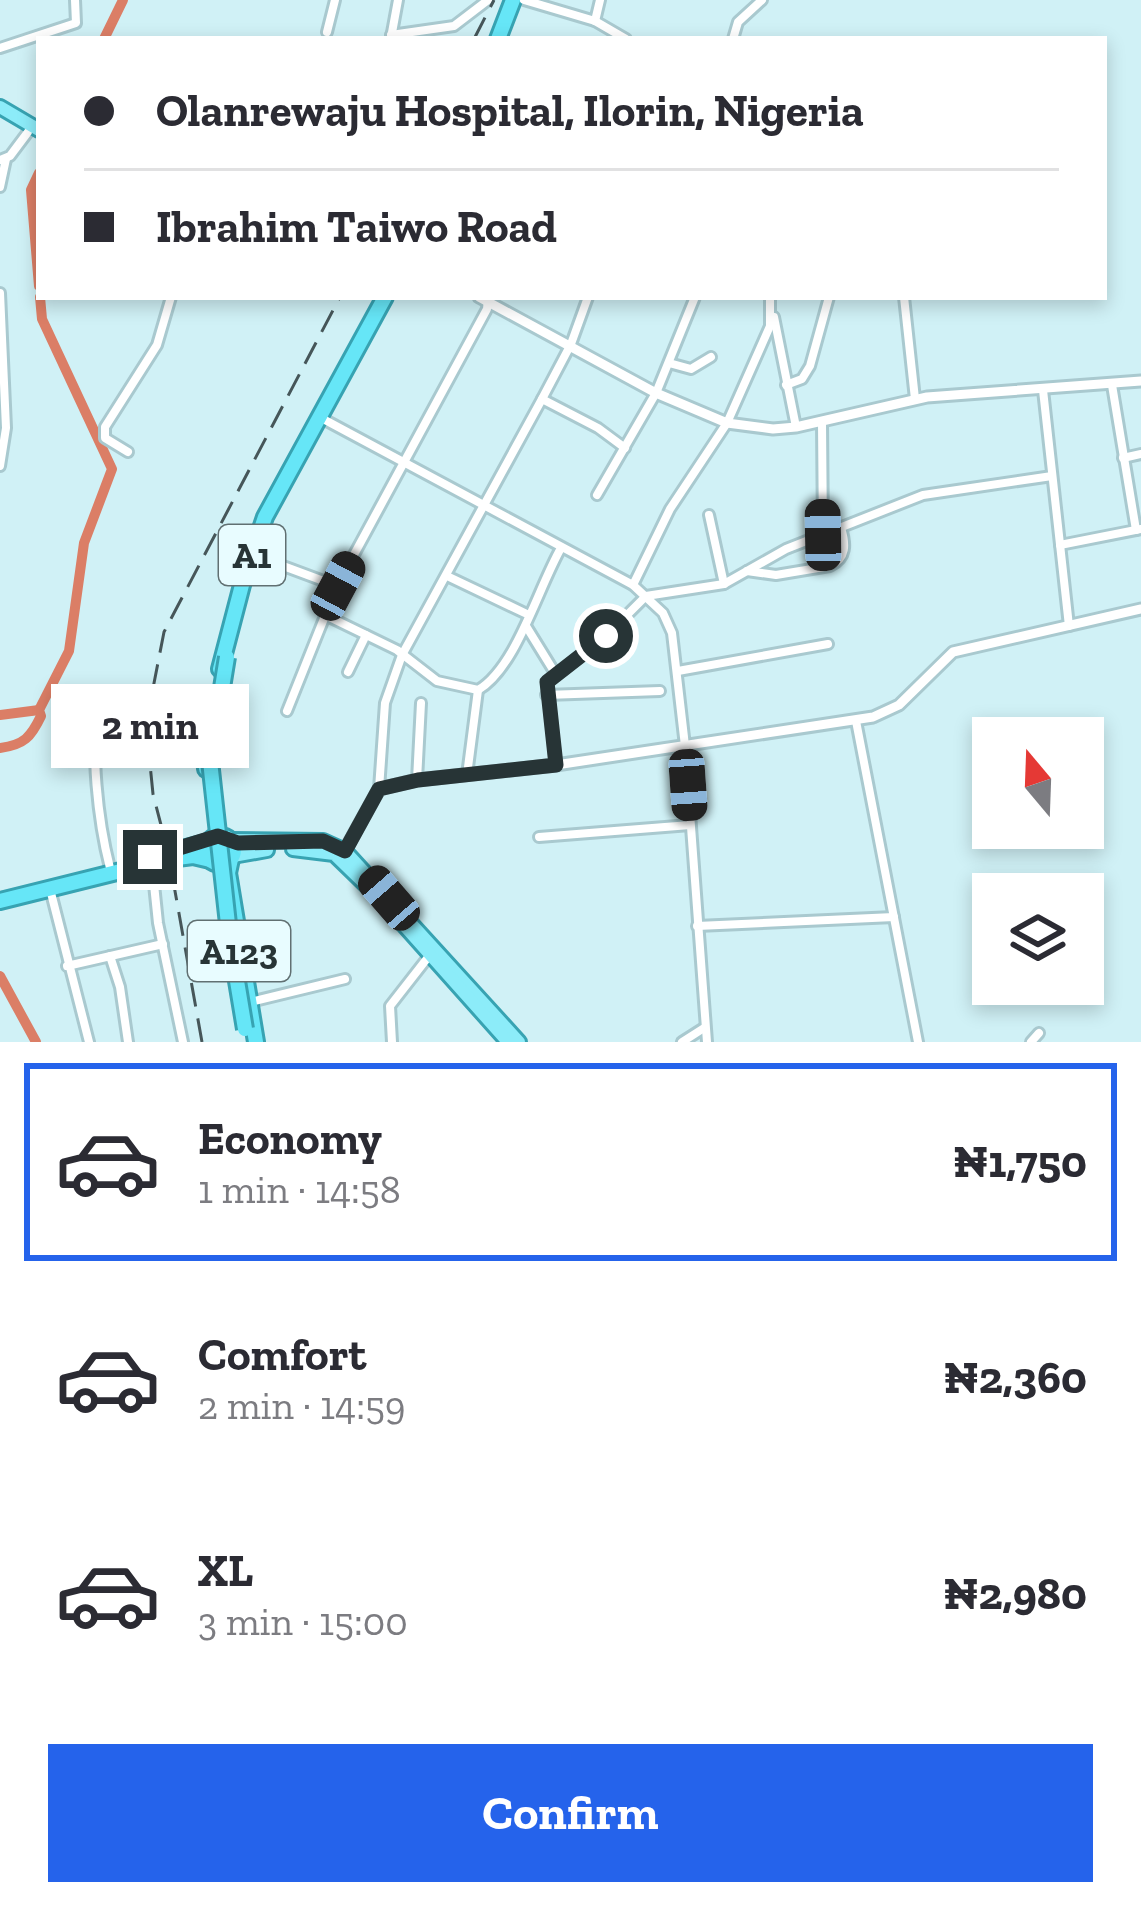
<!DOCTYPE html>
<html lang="en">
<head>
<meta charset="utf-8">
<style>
  body { margin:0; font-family:"Zilla Slab",serif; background:#f7f7f7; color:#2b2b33; height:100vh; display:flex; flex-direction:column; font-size:45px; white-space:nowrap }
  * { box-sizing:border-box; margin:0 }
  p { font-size:39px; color:#7c7c81 }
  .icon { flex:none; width:66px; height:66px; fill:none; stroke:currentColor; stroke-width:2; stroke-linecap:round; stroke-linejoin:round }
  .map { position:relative; height:1042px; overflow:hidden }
  .sheet { display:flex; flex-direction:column; background:#fff; flex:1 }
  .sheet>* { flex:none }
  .top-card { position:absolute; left:36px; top:36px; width:1071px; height:264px; border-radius:0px; box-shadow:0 6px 18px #0003; display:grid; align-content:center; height:264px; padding:0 48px; background:#fff }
  .needle { width:78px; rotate:341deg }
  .controls { position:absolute; left:972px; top:717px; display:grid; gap:24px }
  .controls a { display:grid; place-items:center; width:132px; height:132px; border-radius:0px; background:#fff; box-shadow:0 6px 18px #0003; font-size:60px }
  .end { position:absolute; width:54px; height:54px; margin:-27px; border:15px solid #273436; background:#fff; box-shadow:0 0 0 6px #fff }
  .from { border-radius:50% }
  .bubble { position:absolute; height:84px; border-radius:0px; background:#fff; box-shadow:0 6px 18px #0003; font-size:39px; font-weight:700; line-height:84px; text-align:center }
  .car { position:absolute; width:36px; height:72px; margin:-36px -18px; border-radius:15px; box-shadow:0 0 9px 3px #0007; background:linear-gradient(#222 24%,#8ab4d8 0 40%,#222 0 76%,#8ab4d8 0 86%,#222 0) }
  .top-card b { display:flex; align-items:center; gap:42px; height:114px; font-size:45px }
  .top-card b+b { border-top:3px solid #e1e1e2 }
  .top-card i { width:30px; height:30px; background:#2b2b33 }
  ul { padding:21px 0 0; list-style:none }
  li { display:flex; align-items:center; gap:36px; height:198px; margin:0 24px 18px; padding:0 24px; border:6px solid transparent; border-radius:0px }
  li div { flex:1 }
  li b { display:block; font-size:45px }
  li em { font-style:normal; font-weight:700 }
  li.selected { border-color:#2563eb }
  li>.icon { width:108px; height:108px; stroke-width:1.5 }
  .button { display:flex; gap:24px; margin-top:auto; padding:24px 48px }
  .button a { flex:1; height:138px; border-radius:0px; background:#2563eb; color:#fff; font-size:48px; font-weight:700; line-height:138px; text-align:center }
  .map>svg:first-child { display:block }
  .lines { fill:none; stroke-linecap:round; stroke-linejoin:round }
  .river { stroke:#db7e66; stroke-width:10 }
  .minor-casing { stroke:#a9c9cf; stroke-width:14 }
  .tertiary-casing { stroke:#a9c9cf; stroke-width:15 }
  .primary-casing { stroke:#37a3b2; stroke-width:18 }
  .trunk-casing { stroke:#37a3b2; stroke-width:20 }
  .minor { stroke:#fff; stroke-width:8 }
  .tertiary { stroke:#fff; stroke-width:9 }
  .primary { stroke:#8cecf9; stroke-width:12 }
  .trunk { stroke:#66e6f7; stroke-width:14 }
  .rail { stroke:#465659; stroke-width:3; stroke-dasharray:24 12; stroke-linecap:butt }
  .trunk-bridge-casing { stroke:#37a3b2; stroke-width:20; stroke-linecap:butt }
  .trunk-bridge { stroke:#66e6f7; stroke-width:14 }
  .route { stroke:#273436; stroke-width:15 }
  .labels { text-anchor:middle; stroke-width:12; stroke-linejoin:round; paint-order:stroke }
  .shield { fill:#e8fcff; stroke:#617072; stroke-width:3 }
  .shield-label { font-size:36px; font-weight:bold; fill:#273436 }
</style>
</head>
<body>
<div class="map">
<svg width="1141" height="1042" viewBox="0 0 1141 1042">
  <rect width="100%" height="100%" fill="#d0f1f6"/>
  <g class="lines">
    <g class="river">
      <path d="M104,39l19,-39"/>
      <path d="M39,173l-8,17 8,96"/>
      <path d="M0,715l39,-5"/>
      <path d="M0,748c24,-3 31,-11 41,-32l-2,-6 30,-59 15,-108 28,-74 -70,-150 -2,-22"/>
      <path d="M0,976l36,66"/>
    </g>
    <g class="minor-casing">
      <g id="minor">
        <path d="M524,0l71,21 31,18"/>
        <path d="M595,21l5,-21"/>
        <path d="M327,32l8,-32"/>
        <path d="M391,35l63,-9 34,-26"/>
        <path d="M391,38l7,-38"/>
        <path d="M733,39l5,-17 24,-22"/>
        <path d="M0,48l76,-25 -1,-23"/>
        <path d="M0,160l10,-4 18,-24"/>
        <path d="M0,187l6,-28"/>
        <path d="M0,293l6,135 -6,38"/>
        <path d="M904,297l11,102"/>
        <path d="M774,317l22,110"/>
        <path d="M669,363l22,6 20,-12"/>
        <path d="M786,385l16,-6 8,-13 19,-69"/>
        <path d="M1112,385l24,145"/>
        <path d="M1043,390l26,236"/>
        <path d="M542,399l56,29 27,20"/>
        <path d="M325,420l308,165 37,-76 57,-86 43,-97v-29"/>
        <path d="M822,423l1,112"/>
        <path d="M128,452l-23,-14v-11l52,-82 14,-48"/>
        <path d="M1123,458l18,-4"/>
        <path d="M597,495l59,-102 39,-96"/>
        <path d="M709,515l15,69"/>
        <path d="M1060,545l81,-16"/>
        <path d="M259,557l78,29"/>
        <path d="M747,571l29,4 54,-9c17,-8 16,-22 11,-38"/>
        <path d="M447,576l82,39"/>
        <path d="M633,585l30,28 9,20 13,113 22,296"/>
        <path d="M325,615l72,35 40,31 41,9c38,-22 60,-102 83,-142"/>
        <path d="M526,626l29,47"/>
        <path d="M678,671l150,-27"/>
        <path d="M348,672l18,-37"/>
        <path d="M546,695l114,-4"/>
        <path d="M101,702c-13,42 -2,123 9,166"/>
        <path d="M287,711l50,-125 150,-277 1,-11"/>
        <path d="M856,721l62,321"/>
        <path d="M556,765l-9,-83 59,-46 40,-40 78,-12 62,-35 137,-54 129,-19"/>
        <path d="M467,775l11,-85"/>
        <path d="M417,780l4,-77"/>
        <path d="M379,789l6,-86 17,-48 140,-256 29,-55 17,-47"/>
        <path d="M539,837l151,-12"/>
        <path d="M152,865l6,58 25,119"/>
        <path d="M50,889l39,153"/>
        <path d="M697,926l197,-9"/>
        <path d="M110,956l10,31 8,55"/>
        <path d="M67,966l96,-22"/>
        <path d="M250,1002l95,-23"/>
        <path d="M392,1042l-2,-36 39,-50"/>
        <path d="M682,1042l22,-14"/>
        <path d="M1031,1042l8,-9"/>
      </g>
    </g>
    <g class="tertiary-casing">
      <g id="tertiary">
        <path d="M479,297l177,96 71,30 46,6 23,-2 131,-30 214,-16"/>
        <path d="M343,854l36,-65 38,-9 139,-15 317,-48 26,-12 54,-53 188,-43"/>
      </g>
    </g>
    <g class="primary-casing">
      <g id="primary">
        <path d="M0,107l39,23"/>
        <path d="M230,840l93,1 22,10 174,191"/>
        <path d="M293,849l41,5 33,32"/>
        <path d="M233,856l34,-6"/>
        <path d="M402,923l106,119"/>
      </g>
    </g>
    <g class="trunk-casing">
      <g id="trunk">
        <path d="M498,39l15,-39"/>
        <path d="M220,669l22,-84 23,-68 120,-220"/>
        <path d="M206,769l-1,-21 9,-52"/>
        <circle cx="220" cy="850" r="14"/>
        <path d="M179,850l30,-8"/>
        <path d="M231,859l-3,14 28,169"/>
        <path d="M0,901l169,-42 24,-3 17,4"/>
      </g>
    </g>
    <use href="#minor" class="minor"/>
    <use href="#tertiary" class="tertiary"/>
    <use href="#primary" class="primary"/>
    <use href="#trunk" class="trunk"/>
    <g class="rail">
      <path d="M474,39l20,-39"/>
      <path d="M202,1042l-34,-190 -15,-58 -7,-70 18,-92 176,-335"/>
    </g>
    <g class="trunk-bridge-casing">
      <path id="trunk-bridge" d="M227,657l-17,104 19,172 16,96"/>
    </g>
    <use href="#trunk-bridge" class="trunk-bridge"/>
  </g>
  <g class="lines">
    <path class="route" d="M150,857l68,-21 20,7 85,-2 22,10 34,-62 39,-9 138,-15 -9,-83 59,-46"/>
  </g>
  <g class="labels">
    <g class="shield">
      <rect x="219" y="525" width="66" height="60" rx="9"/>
      <rect x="188" y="921" width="102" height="60" rx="9"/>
    </g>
    <g class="shield-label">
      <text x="252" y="568">A1</text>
      <text x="239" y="964">A123</text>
    </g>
  </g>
</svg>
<div class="controls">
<a><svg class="needle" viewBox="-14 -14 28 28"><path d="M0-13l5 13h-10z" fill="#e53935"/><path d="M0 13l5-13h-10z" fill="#7c7c81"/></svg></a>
<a><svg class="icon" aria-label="layers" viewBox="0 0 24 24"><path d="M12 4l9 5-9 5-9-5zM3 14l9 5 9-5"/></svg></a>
</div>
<i class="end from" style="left:606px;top:636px"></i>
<i class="end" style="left:150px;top:857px"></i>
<div class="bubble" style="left:51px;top:684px;width:198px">2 min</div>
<i class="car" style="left:823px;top:535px;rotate:359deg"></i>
<i class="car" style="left:338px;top:586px;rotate:28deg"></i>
<i class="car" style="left:688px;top:785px;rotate:176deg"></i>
<i class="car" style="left:389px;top:898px;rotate:319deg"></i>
<div class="top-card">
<b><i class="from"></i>Olanrewaju Hospital, Ilorin, Nigeria</b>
<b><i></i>Ibrahim Taiwo Road</b>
</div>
</div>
<section class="sheet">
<ul>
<li class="selected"><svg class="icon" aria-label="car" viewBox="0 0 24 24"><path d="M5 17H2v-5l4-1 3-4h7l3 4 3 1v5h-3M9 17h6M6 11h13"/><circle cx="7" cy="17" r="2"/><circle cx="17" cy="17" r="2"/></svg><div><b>Economy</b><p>1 min · 14:58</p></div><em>₦1,750</em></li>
<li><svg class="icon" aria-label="car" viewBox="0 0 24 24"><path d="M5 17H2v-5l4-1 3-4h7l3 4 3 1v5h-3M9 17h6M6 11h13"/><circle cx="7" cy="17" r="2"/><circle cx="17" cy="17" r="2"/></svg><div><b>Comfort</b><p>2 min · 14:59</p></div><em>₦2,360</em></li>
<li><svg class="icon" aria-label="car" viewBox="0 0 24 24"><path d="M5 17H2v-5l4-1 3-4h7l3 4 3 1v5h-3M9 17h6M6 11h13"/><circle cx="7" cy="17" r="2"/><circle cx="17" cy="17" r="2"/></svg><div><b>XL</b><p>3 min · 15:00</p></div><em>₦2,980</em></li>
</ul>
<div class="button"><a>Confirm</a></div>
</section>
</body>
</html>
